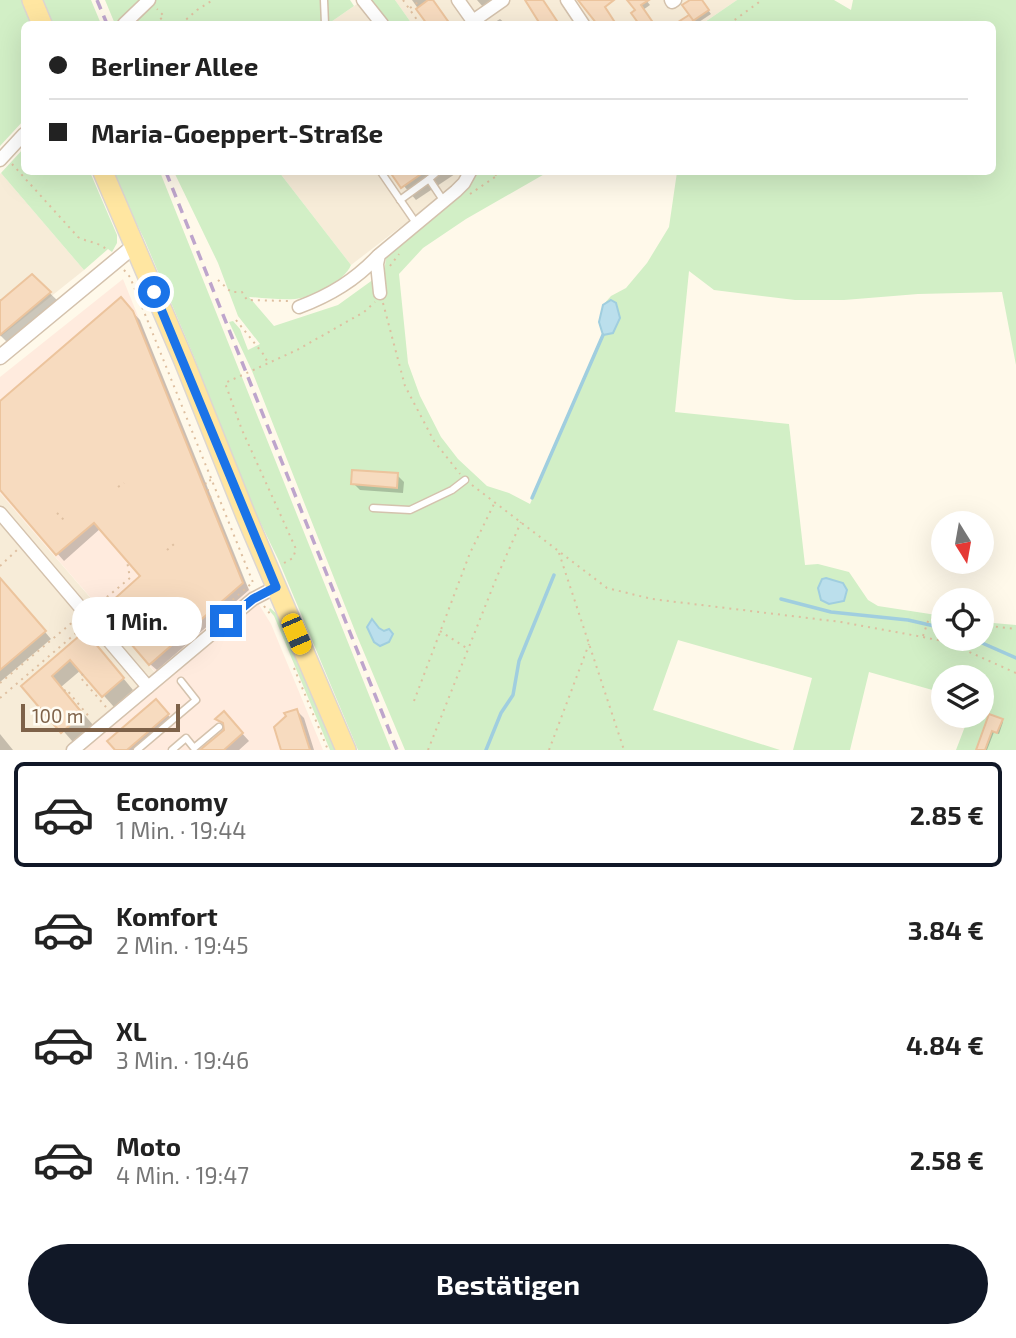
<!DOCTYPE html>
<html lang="de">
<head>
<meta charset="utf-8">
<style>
  body { margin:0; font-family:"Exo 2",sans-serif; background:#f6f6f6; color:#222; height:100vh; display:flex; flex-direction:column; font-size:26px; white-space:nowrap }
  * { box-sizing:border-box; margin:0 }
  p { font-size:23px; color:#767676 }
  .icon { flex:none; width:38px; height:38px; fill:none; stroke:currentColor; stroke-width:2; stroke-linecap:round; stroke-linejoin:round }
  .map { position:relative; height:750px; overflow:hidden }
  .sheet { display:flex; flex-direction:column; background:#fff; flex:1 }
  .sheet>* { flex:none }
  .guide { position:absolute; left:21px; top:21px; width:975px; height:154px; border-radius:10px; box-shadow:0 7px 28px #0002; display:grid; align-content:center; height:154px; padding:0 28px; background:#fff }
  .needle { width:46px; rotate:169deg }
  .fabs { position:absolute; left:931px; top:511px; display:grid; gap:14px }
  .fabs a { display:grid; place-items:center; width:63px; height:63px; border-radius:50%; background:#fff; box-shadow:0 7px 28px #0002; font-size:35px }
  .scale { position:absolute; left:21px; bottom:18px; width:159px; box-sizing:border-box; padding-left:7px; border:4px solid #7e6249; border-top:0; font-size:19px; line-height:24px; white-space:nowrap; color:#7e6249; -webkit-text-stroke:5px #fffcf3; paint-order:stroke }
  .end { position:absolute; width:32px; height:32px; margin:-16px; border:9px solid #1a73e8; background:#fff; box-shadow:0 0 0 4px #fff }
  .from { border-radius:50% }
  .bubble { position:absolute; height:49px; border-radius:24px; background:#fff; box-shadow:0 7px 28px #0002; font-size:23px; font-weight:700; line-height:49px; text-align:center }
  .car { position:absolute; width:21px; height:42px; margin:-21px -10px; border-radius:9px; box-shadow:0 0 5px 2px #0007; background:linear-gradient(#f5c518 24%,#345 0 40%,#f5c518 0 76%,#345 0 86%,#f5c518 0) }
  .guide b { display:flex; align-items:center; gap:24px; height:66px; font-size:26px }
  .guide b+b { border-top:2px solid #e0e0e0 }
  .guide i { width:18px; height:18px; background:#222 }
  ul { padding:12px 0 0; list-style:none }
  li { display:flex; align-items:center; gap:21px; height:105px; margin:0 14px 10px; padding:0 14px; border:4px solid transparent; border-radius:10px }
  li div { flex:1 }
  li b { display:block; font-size:26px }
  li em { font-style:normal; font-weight:700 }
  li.on { border-color:#111827 }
  li>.icon { width:63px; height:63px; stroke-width:1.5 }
  .primary-button { display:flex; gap:14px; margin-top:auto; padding:14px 28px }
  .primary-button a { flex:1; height:80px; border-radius:42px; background:#111827; color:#fff; font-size:28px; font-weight:700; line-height:80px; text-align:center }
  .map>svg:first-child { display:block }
  .residential { fill:#f7ecd8 }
  .commercial { fill:#ffebde }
  .green { fill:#d2efc6 }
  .water { fill:#bbdfec; stroke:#a0cedf; stroke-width:2 }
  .shadow { fill:#0003 }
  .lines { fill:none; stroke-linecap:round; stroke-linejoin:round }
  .stream { stroke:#a0cedf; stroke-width:3.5 }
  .building { fill:#f7dbbf; stroke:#ecc49d; stroke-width:2 }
  .service-casing { stroke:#d4c2ad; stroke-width:9 }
  .minor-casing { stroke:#d4c2ad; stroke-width:15 }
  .tertiary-casing { stroke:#d4c2ad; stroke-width:17 }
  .primary-casing { stroke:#ddd6d0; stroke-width:22 }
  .path { stroke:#debfa0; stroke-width:2; stroke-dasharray:2 5; stroke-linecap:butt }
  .service { stroke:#fff; stroke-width:6 }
  .minor { stroke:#fff; stroke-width:12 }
  .tertiary { stroke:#fff; stroke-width:14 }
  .primary { stroke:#ffe6a1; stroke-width:19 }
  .rail { stroke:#bea5cc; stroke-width:3.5; stroke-dasharray:10 7; stroke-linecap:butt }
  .route { stroke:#1a73e8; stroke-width:9 }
</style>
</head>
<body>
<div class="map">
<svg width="1016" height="750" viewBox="0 0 1016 750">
  <rect width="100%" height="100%" fill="#fff9ea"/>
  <g class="residential">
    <path d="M395,0h342l-35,24h-290z"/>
    <path d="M357,4l15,20h-44z"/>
    <path d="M279,172h185l-18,20 -95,73z"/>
    <path d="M1,173l83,97 -84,67v-163z"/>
    <path d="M0,493l163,189 -82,68h-81z"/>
  </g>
  <path class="commercial" d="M123,279l122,303 26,42 52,126h-242l82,-69 -163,-188v-116z"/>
  <g class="green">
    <path d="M0,0h91l10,24h-77v96l-24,26z"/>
    <path d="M105,0h245l4,6 -26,18h-213z"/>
    <path d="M369,0h26l17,24h-26z"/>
    <path d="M737,0h97l17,10 2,-10h163v365l-14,-73 -84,2 -74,6h-49l-81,-10 -25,-19 -14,141 114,12 16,141 13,-1 31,8 19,28 10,6 65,10v23h39v-17l34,3v125h-60l13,-34h13v-39h-39v16l-74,-21 -19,78h-57l19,-72 -134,-38 -25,70 127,40h-375l-48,-114 -105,-265 -23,-49 4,-1 7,8 8,21 12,-6 -22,-28 -20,-53 -43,-89 -4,1 -1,-3h109l72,93c-7,17 -39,32 -56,34 -15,1 -31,-1 -46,-2l25,29 64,-21 36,-26 8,9c4,-14 1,-25 7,-38l85,-78h74l-82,47 -43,29 -24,26 9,89 12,33 21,41 17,22 29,27 22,7 21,11 73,-169 10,-2 3,-30 -5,-3 -8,5 8,-9 15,-8 21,-25 22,-36 8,-55h315v-148h-290z"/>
    <path d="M24,148v24h66l27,63v8l-5,9 -4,-3 -24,21 -83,-97z"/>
    <path d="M112,172h48l231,578h-33l-80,-191 -34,-70 -50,-132 -49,-116z"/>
    <path d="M270,608l7,6 58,136h-5l-56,-134 -5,-6z"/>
  </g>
  <g class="water">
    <path d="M611,300l5,3 4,15 -7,15 -10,2 -4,-13 4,-17z"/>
    <path d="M826,578l17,5 4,7 -3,11 -15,3 -8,-4 -3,-12 4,-9z"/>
    <path d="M372,619l7,9 5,3 5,-2 4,5 -4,8 -9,4 -6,-4 -7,-15z"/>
  </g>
  <g class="shadow">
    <path d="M412,0h20l18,24h-21z"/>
    <path d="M477,0h16l-10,7z"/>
    <path d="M630,0h16l4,5 -7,5 10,14h-12l-8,-11 4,-3z"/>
    <path d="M693,0h8l10,14 -15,10h-10l-3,-3 13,1 -11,-16z"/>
    <path d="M500,19l6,5h-14z"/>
    <path d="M392,172h66l-42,28z"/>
    <path d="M32,276l27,26 -50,42 -9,-9v-36l2,2z"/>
    <path d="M121,300l19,20 109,270 -92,80 -7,-6 -7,-87 -42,-49 -37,33 -64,-73v-85z"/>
    <path d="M397,475l7,7 -1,11 -43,-3 -7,-7z"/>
    <path d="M0,579l51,60 -51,43z"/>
    <path d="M95,644l38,46 -19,17 -33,-37 -20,17 32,38 -20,17 -49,-56z"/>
    <path d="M162,708l12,14 -33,28h-24z"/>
    <path d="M297,711l7,7 10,32h-31z"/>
    <path d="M990,716l13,6 -4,12 -5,-2 -7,18h-10z"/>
    <path d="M218,719l13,2 18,20 -10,9h-36l21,-18 1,-6z"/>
    <path d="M0,734l13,16h-13z"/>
  </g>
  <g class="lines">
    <g class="stream">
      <path d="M532,498l71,-163"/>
      <path d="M781,599l50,13 77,8 35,8"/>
      <path d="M973,639l43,19"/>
      <path d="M486,750l15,-37 12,-18 6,-34 35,-86"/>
    </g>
  </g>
  <g class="building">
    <path d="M428,0h5l17,24h-23l-11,-15z"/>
    <path d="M525,0h18l16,24h-19z"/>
    <path d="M578,0h36l-9,7 11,17h-19z"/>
    <path d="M627,0h22l-8,5 13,19h-15l-8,-11 4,-3z"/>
    <path d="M690,0h12l7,10 -16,11 3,3h-21l14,-9 4,5 -11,-15z"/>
    <path d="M390,172h34l-23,16z"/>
    <path d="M32,274l19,18 -51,43v-34z"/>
    <path d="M121,297l12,14 110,272 -94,82 -47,-55 38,-34 -46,-53 -38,32 -56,-65v-89z"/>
    <path d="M352,470l46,3 -1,15 -46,-4z"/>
    <path d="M0,578l46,53 -46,39z"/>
    <path d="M85,631l39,47 -22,19 -32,-37 -18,16 31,38 -22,19 -40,-47z"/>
    <path d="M156,699l13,15 -42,36h-12l-8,-9z"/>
    <path d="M297,709l13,41h-29l-7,-23 12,-11 -2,-3z"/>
    <path d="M224,711l19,22 -19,17h-24l24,-20 -1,-7 -8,-4z"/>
    <path d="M989,714l14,5 -6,14 -5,-2 -7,19h-9z"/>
  </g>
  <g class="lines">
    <g class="service-casing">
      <g id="service">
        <path d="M324,0l1,24"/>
        <path d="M381,172l35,51"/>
        <path d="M429,179l8,-7"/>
        <path d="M400,200l29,-21 14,21"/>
        <path d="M373,508l37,2 42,-20 13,-10"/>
        <path d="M137,750l59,-50 -15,-19"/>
        <path d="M172,750l14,-12 8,10 25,-21"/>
      </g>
    </g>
    <g class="minor-casing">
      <g id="minor">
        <path d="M363,0l19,24"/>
        <path d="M458,0l17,24"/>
        <path d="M567,0l16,24"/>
        <path d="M671,0l1,2 3,-2"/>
        <path d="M473,21l30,-21"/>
        <path d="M124,24l25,-24"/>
        <path d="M0,160l24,-26"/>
        <path d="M380,293l-3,-29 2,-9 77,-64 8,-8 6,-11"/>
        <path d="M299,307c32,-12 56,-27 79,-51"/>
        <path d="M0,513l148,174"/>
        <path d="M73,750l180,-151 23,-12"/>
      </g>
    </g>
    <g class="tertiary-casing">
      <path id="tertiary" d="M0,357l134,-111"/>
    </g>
    <g class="primary-casing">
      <g id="primary">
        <path d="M32,0l10,24"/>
        <path d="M103,172l81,189 62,155 100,234"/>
      </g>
    </g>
    <g class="path">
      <path d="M403,0l17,24"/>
      <path d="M410,8l11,-8"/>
      <path d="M155,24l9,-8 -7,-7"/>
      <path d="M181,24l16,-14 16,-10"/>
      <path d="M729,24l33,-24"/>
      <path d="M12,164l66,73c10,6 20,4 29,13"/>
      <path d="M481,173l17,2 6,-3"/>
      <path d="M175,174v-2"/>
      <path d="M470,194l28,-19"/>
      <path d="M390,266l9,-12"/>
      <path d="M124,270l6,7 124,308"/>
      <path d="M218,280l13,12h11l5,8 41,1"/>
      <path d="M383,303l22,83 29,55 26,33"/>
      <path d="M236,320l28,35 4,8"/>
      <path d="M211,480l-6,2 10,28"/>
      <path d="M472,485l135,103 45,11 189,23 82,15 24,5 69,31"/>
      <path d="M118,487l6,-4"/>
      <path d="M57,513l8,8"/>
      <path d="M167,550l7,-6"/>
      <path d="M559,553l65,197"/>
      <path d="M284,563l9,-5 3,-9 -54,-119 -17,-47 72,-33 67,-38 11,-10"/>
      <path d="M0,566l17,-16"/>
      <path d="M96,606l34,-28 -3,-17"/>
      <path d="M264,606l7,9"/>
      <path d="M222,609l30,-26"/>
      <path d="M982,625l34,4"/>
      <path d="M440,631l28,18"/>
      <path d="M923,636l6,-18 14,2"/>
      <path d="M294,668l34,82"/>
      <path d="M83,674l-3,3 26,30"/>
      <path d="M0,683l74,-62"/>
      <path d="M64,691l2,-2 25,30"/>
      <path d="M0,698l82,-70"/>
      <path d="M414,701l56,-148 24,-49"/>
      <path d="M428,750l68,-171 25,-57"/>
      <path d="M549,750l40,-106"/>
    </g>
    <use href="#service" class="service"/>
    <use href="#minor" class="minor"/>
    <use href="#tertiary" class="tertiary"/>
    <use href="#primary" class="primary"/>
    <g class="rail">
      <path d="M97,0l10,24"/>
      <path d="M166,172l231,578"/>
    </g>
  </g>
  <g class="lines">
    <path class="route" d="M154,292l122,295 -23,12 -27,22"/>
  </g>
</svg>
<div class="fabs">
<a><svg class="needle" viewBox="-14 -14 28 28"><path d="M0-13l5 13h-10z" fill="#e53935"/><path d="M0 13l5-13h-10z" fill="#767676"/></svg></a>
<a><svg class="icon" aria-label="locate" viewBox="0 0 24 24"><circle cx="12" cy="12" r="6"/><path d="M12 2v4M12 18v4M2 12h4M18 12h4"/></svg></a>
<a><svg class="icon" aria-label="layers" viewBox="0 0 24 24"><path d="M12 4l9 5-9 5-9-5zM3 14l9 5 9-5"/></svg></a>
</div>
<div class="scale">100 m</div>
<i class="end from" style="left:154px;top:292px"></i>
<i class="end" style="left:226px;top:621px"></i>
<div class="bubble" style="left:72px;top:597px;width:130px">1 Min.</div>
<i class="car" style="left:296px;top:634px;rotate:157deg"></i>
<div class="guide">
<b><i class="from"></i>Berliner Allee</b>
<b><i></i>Maria-Goeppert-Straße</b>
</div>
</div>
<section class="sheet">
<ul>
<li class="on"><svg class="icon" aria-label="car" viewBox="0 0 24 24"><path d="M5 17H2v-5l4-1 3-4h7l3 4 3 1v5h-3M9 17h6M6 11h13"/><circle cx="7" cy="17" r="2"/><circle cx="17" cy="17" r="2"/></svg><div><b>Economy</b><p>1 Min. · 19:44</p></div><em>2.85 €</em></li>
<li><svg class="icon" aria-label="car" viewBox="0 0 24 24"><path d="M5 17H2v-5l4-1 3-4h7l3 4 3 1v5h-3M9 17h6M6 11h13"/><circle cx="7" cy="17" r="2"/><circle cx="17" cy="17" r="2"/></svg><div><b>Komfort</b><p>2 Min. · 19:45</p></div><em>3.84 €</em></li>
<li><svg class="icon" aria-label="car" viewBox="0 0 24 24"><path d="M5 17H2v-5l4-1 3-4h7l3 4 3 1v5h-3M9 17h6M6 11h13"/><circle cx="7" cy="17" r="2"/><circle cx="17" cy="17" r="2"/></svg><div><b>XL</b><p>3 Min. · 19:46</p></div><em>4.84 €</em></li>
<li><svg class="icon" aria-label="car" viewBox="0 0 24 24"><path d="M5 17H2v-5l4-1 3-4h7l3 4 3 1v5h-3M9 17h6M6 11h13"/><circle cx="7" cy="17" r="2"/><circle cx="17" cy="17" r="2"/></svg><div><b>Moto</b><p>4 Min. · 19:47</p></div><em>2.58 €</em></li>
</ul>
<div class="primary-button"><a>Bestätigen</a></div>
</section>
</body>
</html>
